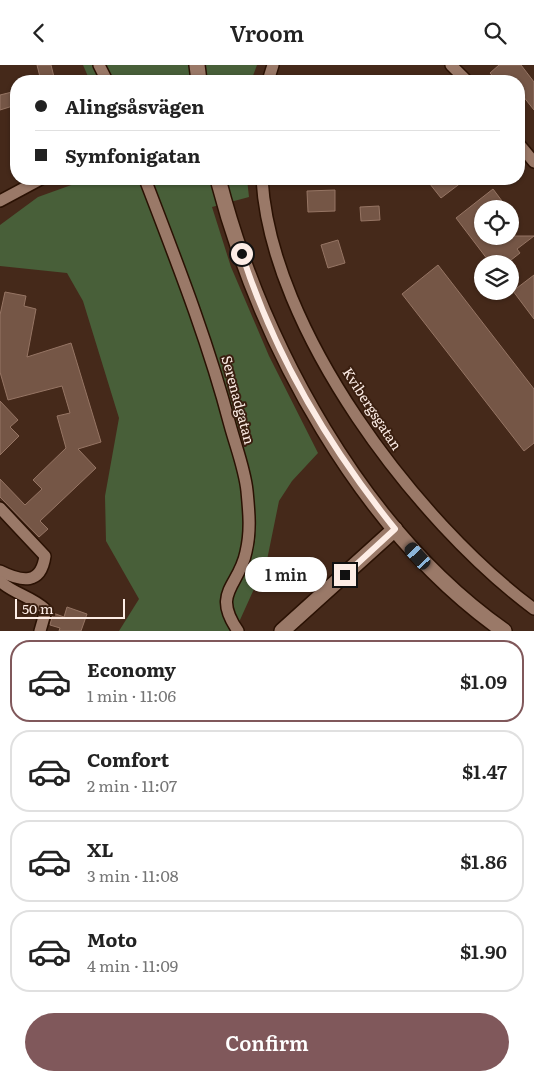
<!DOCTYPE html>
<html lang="en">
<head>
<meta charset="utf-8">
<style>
  body { margin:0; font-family:Literata,serif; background:#f6f6f6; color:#222; height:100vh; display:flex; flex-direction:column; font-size:19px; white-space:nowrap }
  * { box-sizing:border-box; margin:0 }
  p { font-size:16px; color:#767676 }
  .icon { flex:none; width:28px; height:28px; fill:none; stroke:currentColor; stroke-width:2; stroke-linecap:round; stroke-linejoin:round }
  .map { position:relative; height:566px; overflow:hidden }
  .side { display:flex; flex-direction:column; background:#fff; flex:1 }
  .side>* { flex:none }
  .hud { position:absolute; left:10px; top:10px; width:515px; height:110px; border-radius:20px; box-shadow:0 1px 4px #0004; display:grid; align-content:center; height:110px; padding:0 25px; background:#fff }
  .controls { position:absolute; left:474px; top:135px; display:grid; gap:10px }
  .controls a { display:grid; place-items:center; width:45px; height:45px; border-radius:50%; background:#fff; box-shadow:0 1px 4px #0004; font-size:25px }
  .scale { position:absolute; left:15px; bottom:12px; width:110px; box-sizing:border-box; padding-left:5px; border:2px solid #fdede6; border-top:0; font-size:14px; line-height:18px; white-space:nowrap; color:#fdede6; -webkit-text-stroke:4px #3a1f10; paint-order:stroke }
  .end { position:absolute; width:22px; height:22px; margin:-11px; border:6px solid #fdede6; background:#111; box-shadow:0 0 0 2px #111 }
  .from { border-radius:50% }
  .bubble { position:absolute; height:35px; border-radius:18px; background:#fff; box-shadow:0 1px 4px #0004; font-size:16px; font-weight:600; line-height:35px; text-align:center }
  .car { position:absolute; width:15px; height:30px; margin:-15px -8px; border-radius:6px; box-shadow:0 0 4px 1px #0007; background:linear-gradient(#222 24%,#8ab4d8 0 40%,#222 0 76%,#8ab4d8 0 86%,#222 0) }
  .hud b { display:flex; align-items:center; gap:18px; height:48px; font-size:19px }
  .hud b+b { border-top:1px solid #e0e0e0 }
  .hud i { width:12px; height:12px; background:#222 }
  ul { padding:9px 0 0; list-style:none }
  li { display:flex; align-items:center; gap:15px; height:82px; margin:0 10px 8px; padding:0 15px; border:2px solid #e0e0e0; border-radius:20px }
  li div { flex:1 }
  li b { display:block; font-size:19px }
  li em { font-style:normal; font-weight:600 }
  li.current { border-color:#80585b }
  li>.icon { width:45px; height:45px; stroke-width:1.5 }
  .primary-button { display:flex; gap:10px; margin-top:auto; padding:10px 25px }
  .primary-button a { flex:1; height:58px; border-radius:30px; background:#80585b; color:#fff; font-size:20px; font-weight:600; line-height:58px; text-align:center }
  header { display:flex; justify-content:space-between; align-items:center; height:65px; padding:0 25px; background:#fff; font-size:22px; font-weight:600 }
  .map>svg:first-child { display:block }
  .green { fill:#485f39 }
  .building { fill:#755646; stroke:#967564 }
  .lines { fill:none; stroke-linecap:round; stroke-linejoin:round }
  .minor-casing { stroke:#2a1103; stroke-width:14 }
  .tertiary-casing { stroke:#2a1103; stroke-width:18 }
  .secondary-casing { stroke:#2a1103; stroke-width:18 }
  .minor { stroke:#9a7968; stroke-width:11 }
  .tertiary { stroke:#9a7968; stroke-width:15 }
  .secondary { stroke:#9a7968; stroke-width:15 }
  .route { stroke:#fdede6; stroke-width:6 }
  .labels { text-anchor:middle; stroke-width:4; stroke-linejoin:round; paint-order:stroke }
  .street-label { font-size:14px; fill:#fdede6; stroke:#3a1f10 }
</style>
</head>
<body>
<header><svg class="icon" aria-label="back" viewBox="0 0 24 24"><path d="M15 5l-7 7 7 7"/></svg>Vroom<svg class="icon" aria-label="search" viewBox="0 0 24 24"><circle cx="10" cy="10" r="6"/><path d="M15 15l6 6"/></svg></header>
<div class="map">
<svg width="534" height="566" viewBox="0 0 534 566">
  <rect width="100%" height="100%" fill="#45291a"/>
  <g class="green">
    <path d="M83,0h174l-6,16h-161z"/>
    <path d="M88,114h159l2,18 -37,10 19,60 38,89 49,97 -26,28 -13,20 -12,59 -32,71h-116l20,-32 -33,-58 -1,-45 14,-78 -36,-117 -16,-28 -67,-7v-41l38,-28z"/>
  </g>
  <g class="building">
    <path d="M37,0h14l4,16h-14z"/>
    <path d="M499,0h22l13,17v28l-15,-19v-10h-22l-7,-8z"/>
    <path d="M16,26v14l-16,5v-15z"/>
    <path d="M426,114h40l-25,19z"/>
    <path d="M493,124l15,20h-26v27h52l-17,13 3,4 -14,11h-15l-35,-46z"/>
    <path d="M335,125v21l-27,1 -1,-21z"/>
    <path d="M379,141l1,14 -19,1 -1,-14z"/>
    <path d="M338,175l7,23 -17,5 -7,-23z"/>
    <path d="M438,200l96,124v54l-10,8 -122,-157z"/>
    <path d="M534,210v44l-21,-28z"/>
    <path d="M5,227l21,4 -2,10 12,3 -9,48 44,-14 30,99 -23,7 18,19 -56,53 8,8 -9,8 -39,-40v-18l25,26 17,-16 -9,-9 33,-32 -9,-32 13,-3 -8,-27 -54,14 -8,-28v-57z"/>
    <path d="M0,336l18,19 -8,7 9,9 -19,19z"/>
    <path d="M67,542l20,7 -6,17h-22l1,-3 -10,-3 3,-12 11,4z"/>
  </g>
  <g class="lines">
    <g class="minor-casing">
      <g id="minor">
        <path d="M99,0l8,16"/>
        <path d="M451,0l16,16"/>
        <path d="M268,16l5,-16"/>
        <path d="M519,79l15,18"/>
        <path d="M145,114c31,81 63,162 85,246 6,22 15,45 17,66 2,21 4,40 -1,61 -7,35 -35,40 -8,79"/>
        <path d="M262,114c9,151 154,342 272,430"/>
        <path d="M0,136l41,-22"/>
        <path d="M0,443l45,48c-4,29 -23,26 -45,15"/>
        <path d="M1,517c13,12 32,15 45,28l-6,21"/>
      </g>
    </g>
    <g class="tertiary-casing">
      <path id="tertiary" d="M282,566l113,-102"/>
    </g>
    <g class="secondary-casing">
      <g id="secondary">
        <path d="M197,0l2,16"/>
        <path d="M218,114c43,166 143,351 286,452"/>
      </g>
    </g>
    <use href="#minor" class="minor"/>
    <use href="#tertiary" class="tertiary"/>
    <use href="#secondary" class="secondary"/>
  </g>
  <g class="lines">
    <path class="route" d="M242,189c32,100 87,193 153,275l-50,46"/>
  </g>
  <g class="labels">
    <g class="street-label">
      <text transform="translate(238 335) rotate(75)" y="5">Serenadgatan</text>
      <text transform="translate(372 344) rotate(57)" y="5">Kvibergsgatan</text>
    </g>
  </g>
</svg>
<div class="controls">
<a><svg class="icon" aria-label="locate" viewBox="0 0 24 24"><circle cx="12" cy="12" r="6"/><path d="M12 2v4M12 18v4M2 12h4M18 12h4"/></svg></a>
<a><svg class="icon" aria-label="layers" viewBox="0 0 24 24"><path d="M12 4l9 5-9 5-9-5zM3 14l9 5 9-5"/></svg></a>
</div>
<div class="scale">50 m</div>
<i class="end from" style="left:242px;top:189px"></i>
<i class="end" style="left:345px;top:510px"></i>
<div class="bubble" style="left:245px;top:492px;width:82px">1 min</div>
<i class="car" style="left:418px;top:491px;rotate:318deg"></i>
<div class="hud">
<b><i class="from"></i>Alingsåsvägen</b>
<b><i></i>Symfonigatan</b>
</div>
</div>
<section class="side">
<ul>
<li class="current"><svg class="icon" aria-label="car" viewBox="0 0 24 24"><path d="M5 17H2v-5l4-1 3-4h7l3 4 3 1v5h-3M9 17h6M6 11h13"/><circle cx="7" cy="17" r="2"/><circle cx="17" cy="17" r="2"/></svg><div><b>Economy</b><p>1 min · 11:06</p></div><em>$1.09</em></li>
<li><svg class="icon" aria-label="car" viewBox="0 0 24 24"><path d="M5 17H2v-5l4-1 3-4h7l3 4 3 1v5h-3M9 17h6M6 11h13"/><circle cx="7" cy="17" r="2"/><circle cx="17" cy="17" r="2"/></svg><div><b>Comfort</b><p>2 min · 11:07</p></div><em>$1.47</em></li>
<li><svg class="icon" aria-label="car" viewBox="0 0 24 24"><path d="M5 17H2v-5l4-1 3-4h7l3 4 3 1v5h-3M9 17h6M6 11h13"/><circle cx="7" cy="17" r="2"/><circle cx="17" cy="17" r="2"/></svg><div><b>XL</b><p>3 min · 11:08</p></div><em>$1.86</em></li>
<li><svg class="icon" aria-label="car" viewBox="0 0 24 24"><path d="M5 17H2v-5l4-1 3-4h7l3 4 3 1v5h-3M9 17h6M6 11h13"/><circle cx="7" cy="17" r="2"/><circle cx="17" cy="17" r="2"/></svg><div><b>Moto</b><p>4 min · 11:09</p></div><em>$1.90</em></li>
</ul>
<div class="primary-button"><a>Confirm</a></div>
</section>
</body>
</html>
